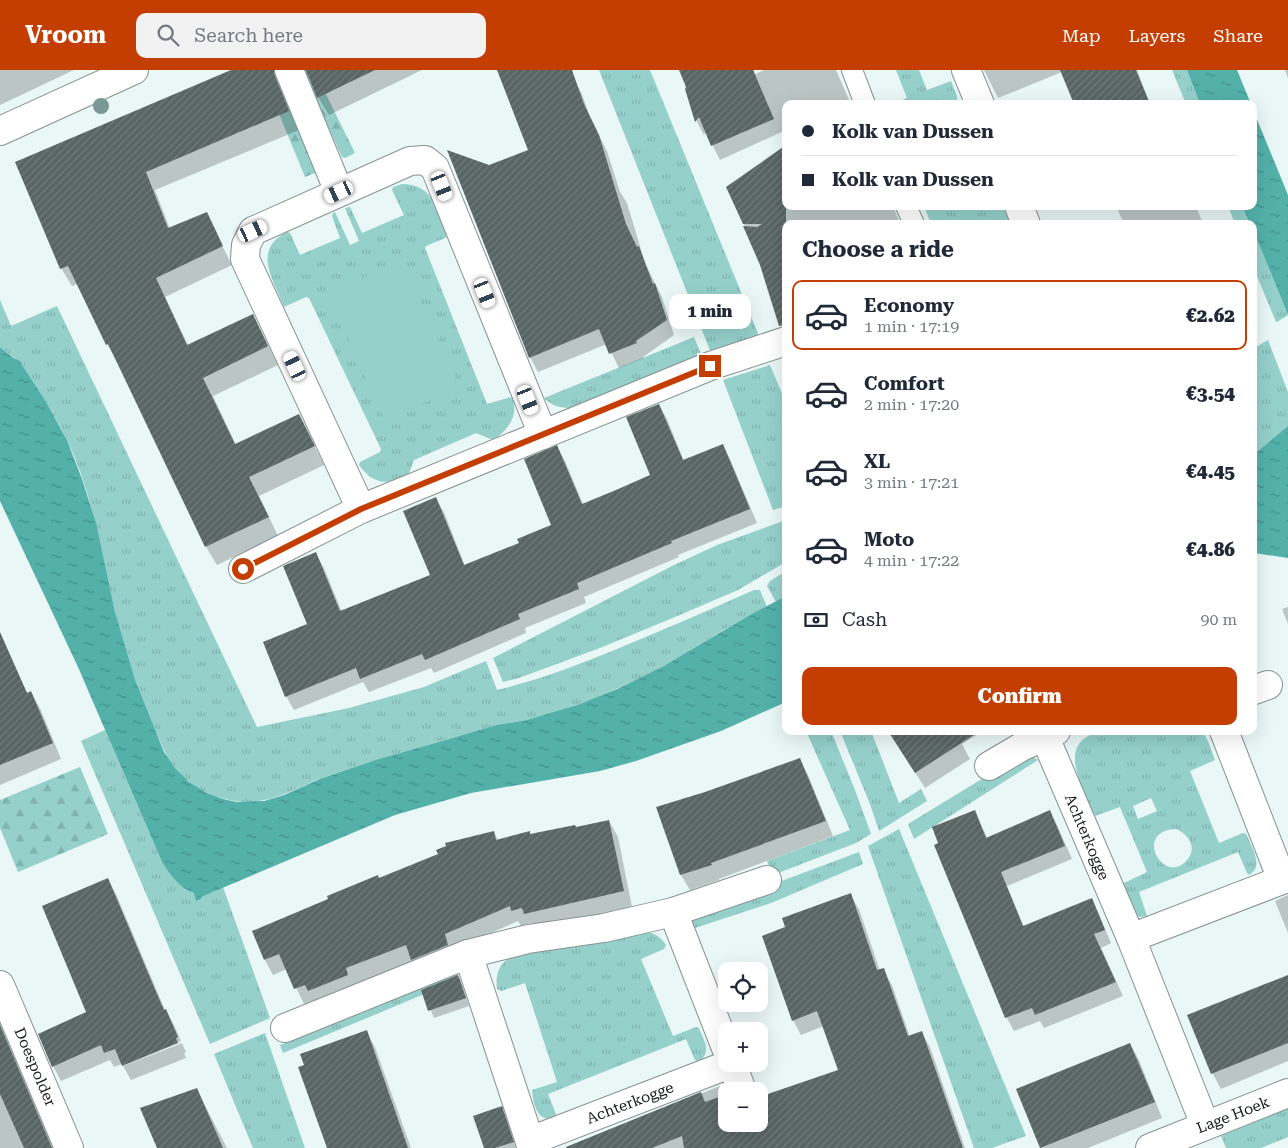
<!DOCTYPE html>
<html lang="en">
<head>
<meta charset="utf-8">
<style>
  body { margin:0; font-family:"Roboto Serif",serif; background:#f2f2f3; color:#1f2937; height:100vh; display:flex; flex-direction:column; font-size:19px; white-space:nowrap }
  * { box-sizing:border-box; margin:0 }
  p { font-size:16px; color:#747a83 }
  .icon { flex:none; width:28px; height:28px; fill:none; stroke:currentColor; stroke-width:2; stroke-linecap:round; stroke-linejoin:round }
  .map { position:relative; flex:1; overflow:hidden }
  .side { position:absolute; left:782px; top:150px; width:475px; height:515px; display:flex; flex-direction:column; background:#fff; border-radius:10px; box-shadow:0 5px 20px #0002 }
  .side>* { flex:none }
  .top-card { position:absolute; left:782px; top:30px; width:475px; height:110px; border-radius:10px; box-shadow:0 5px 20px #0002; display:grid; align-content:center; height:110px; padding:0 20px; background:#fff }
  .fabs { position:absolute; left:718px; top:892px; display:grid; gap:10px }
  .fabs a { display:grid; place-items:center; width:50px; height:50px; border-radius:10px; background:#fff; box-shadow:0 5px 20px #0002; font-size:25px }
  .end { position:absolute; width:22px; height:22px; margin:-11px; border:6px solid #c53e01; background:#fff; box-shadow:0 0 0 2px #fff }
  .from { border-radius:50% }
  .bubble { position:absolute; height:35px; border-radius:10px; background:#fff; box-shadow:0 5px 20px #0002; font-size:16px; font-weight:800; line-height:35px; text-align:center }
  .car { position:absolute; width:15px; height:30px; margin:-15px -8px; border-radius:6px; box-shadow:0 0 4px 1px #0007; background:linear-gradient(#fff 24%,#345 0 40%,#fff 0 76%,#345 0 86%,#fff 0) }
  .top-card b { display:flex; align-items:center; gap:18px; height:48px; font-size:19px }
  .top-card b+b { border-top:1px solid #e0e1e3 }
  .top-card i { width:12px; height:12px; background:#1f2937 }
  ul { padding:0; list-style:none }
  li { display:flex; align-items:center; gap:15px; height:70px; margin:0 10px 8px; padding:0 10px; border:2px solid transparent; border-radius:10px }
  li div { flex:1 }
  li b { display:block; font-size:19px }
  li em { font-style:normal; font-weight:800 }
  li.selected { border-color:#c53e01 }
  li>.icon { width:45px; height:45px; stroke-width:1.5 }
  h2 { padding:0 20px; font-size:22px; line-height:60px }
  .pay { display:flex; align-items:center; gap:12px; height:55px; padding:0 20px; font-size:19px }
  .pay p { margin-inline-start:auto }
  .cta { display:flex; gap:10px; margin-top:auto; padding:10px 20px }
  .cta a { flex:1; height:58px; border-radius:10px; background:#c53e01; color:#fff; font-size:20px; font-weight:800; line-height:58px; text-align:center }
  header { display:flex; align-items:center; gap:30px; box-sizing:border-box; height:70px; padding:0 25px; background:#c53e01; color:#fff }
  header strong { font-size:24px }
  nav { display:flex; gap:28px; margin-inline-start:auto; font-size:18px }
  .search { width:350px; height:45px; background:#f2f2f3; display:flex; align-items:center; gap:12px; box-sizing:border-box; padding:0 18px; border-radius:10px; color:#747a83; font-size:19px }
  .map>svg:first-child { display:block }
  .grass { fill:url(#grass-tufts); fill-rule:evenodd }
  .forest { fill:url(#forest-firs) }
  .park { fill:#95d0cb }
  .water { fill:url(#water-ripples) }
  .shadow { fill:#0003 }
  .building { fill:url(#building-hatch) }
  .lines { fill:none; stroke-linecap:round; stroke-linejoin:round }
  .lane-casing { stroke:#859291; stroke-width:22 }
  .street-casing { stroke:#859291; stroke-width:30 }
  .lane { stroke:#fff; stroke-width:20 }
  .street { stroke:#fff; stroke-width:28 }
  .tree { fill:#799794 }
  .route { stroke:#c53e01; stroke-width:6 }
  .labels { text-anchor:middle; stroke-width:5; stroke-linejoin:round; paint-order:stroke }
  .street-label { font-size:15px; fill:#171c1b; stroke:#fff }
</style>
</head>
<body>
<header>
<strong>Vroom</strong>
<div class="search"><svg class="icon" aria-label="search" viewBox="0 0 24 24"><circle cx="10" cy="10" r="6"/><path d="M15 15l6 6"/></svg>Search here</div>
<nav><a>Map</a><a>Layers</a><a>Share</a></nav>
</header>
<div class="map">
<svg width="1288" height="1078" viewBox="0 0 1288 1078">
  <defs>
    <pattern id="grass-tufts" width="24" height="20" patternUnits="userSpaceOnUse" patternTransform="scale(1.25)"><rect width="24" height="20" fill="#95d0cb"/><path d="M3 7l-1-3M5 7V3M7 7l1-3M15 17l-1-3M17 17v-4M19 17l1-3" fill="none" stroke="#80b2ae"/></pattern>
    <pattern id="forest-firs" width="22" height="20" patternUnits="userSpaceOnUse" patternTransform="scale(1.25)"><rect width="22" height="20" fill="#95d0cb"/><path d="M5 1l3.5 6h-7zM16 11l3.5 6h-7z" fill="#80b2ae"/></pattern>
    <pattern id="water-ripples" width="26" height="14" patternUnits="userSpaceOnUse" patternTransform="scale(1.25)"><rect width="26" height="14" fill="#53b1aa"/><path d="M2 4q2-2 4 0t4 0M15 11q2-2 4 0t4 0" fill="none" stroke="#448f8a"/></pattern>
    <pattern id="building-hatch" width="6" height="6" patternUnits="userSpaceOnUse" patternTransform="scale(1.25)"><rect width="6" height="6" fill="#586563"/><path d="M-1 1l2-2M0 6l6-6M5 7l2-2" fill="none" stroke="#707a79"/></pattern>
  </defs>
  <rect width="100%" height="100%" fill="#e9f7f6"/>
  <g class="grass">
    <path d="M599,0h51l109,266 -48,17z"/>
    <path d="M896,0h23l8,20 24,-9 6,15 1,8h-65l14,-6z"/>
    <path d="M1172,0h15l13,34h-14z"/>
    <path d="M402,114c31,0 36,26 46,51l-3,3 -19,8 -1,2 62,156 24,-7c10,16 -4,35 -18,43l-17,-7 -62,27 -6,16c-22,9 -34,9 -49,-11l1,-3 20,-10 1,-3 -72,-151 -3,-1 -22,10c-10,-26 -33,-57 3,-75l3,1 10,22 40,-17 -8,-22 1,-3 2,-1 15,33 9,-4 -14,-33 5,-1 12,26 42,-18 -12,-25 1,-3z"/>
    <path d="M924,136h79l7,18h-79z"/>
    <path d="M1228,136h14l8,18h-15z"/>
    <path d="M1254,162l34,83 -11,7h-1l-22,-53z"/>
    <path d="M0,230l11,26 46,-20 200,421 92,-19 75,-21 62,-26 11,29c42,-10 80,-25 120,-41 46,-19 92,-39 137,-59h6l7,17c-36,16 -69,40 -103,59 -14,8 -30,15 -44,21 -30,14 -61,25 -93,33 -10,2 -21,3 -32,6 -38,10 -76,21 -115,33 -18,6 -38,12 -56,18 -26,10 -49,25 -77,25 -35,-1 -69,-20 -83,-52 -21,-44 -38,-91 -49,-138 -14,-58 -22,-118 -48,-172 -14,-28 -31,-54 -48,-80l-6,-2 -13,-11z"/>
    <path d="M694,267l8,19 -131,52c-11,0 -19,-2 -27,-10z"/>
    <path d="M1268,270l20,52v34l-34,28v-106z"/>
    <path d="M770,295l16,38v103l-13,4 -50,-130z"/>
    <path d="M786,450v42l-48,28 -63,27 -75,31 -81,30 -16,4 -10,-24 179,-92 45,-21z"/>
    <path d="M786,501v25l-10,6 -9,-16 3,-5z"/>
    <path d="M105,660l57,132c12,18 20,24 38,35l23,-10 47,131 -60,26 -129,-303z"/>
    <path d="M806,661h25l24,59 16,44 -15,9 -83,32 -6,-14 83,-31z"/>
    <path d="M840,661h31l28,72 22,-14 6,12 -48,30 -9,-27z"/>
    <path d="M1102,661h6l1,4 20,-4h73l6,10 7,19 -25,11 29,72 24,-10 3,1c5,12 19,33 3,41l-2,-2 -9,-21 -99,40 8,24 -7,1 -4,-2 -14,-31 25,-12 -27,-65 -25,9c-5,-8 -8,-17 -12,-26 -10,-25 -17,-51 19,-59zM1151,728l6,13 -19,8 -5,-13zM1176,759c12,5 22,18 11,31 -23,27 -55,-29 -11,-31z"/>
    <path d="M1031,685l7,5 -124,79 -6,-15 77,-47 3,3 30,-20z"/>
    <path d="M899,759l127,307 -34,12h-18l-106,-302z"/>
    <path d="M859,782l4,12 -92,39 -79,26v-6l2,-6 82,-34z"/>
    <path d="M643,862c11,0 17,4 23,13l-2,4 -23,10 32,77 23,-9 3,1c4,11 12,21 3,31l-6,2 -2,-3 -8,-19 -138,55 8,20v3c-18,8 -23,-13 -24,-27l25,-8 -32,-99 -24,8 -4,-2c-2,-16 3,-29 20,-34l74,-12z"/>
    <path d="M451,903h5l5,8 -39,14 -139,58 -3,-8z"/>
    <path d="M265,963l40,115h-52l-39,-94z"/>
    <path d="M1288,1038v29l-27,11h-35l-5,-12z"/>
  </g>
  <g class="forest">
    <path d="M261,0h11l45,99 -2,4 -10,4z"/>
    <path d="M302,0h12l41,83 -10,5 -3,-1z"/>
    <path d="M80,697l28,67 -90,38 -18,-44v-28z"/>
  </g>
  <path class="park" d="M404,190l55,128 -75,32 -56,-127z"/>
  <g class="water">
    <path d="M1187,0h50l14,34h-51z"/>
    <path d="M1254,42l34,83v120l-34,-83v-8h-4l-8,-18h12z"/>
    <path d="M0,277l13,11 6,2 26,40 22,40 15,39 14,44 19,89 20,68 29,72 11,16 14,14 18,11 16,6 14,3 27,-1 20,-6 38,-17 57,-19 118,-34 30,-5 50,-15 40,-16 45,-22 86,-51 38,-20v106l-65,29 -85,30 -36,10 -129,22 -76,22 -194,82v2l-5,2 -2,-8c-14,-5 -24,-18 -32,-31l-84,-195 -78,-166z"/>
    <path d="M1288,356v132l-34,-5v-99z"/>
  </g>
  <g class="shadow">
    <path d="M0,0h74l-74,35z"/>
    <path d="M234,0h188l-93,45 -11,-18 -8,-21 -8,-4 -19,15 1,8 15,35 -144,60 15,39 36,-15 26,51 -67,32 23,48 65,-30 25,50 -65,31 23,49 63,-30 25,50 -65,31 19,40 -61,29 -11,-18 -88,-185 -11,-18 -29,-60 -6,2 -11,-18z"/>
    <path d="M506,0h58l10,10 8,14 8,23 17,34 13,41 7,11 18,60 17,34 12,38 -31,22 1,1 -25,10 -12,-24 -69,28 -8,-15 -1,-207z"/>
    <path d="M698,0h56l1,4 9,-4h72l14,32 -2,2h-62v26l-66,30 -14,-28 -2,3 -7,-13 -11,-33z"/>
    <path d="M984,0h153l13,34h-75l-13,-32 -64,26z"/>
    <path d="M1285,0h3v8z"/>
    <path d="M786,77v59h107l7,18h-114v91l-2,1 -26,-61 -31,-68z"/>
    <path d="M1116,136h80l7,18h-79z"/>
    <path d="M659,335l8,14 17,42 38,-16 8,14 27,64 -79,32 1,2 -95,40 2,6 -61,25 1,5 -92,40 -3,-5 -62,24 -6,-10 -69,28 -8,-14 22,-71 8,-71 8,14 18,44 89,-36 5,-77 8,13 21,54 55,-23 32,-18 5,-78 8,14 18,43 69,-28z"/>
    <path d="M1288,537v17l-6,-15z"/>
    <path d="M0,579l16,22 12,23 3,-1 9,15 21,51 -61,26z"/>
    <path d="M889,661h94l-21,13 8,15 -45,29z"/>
    <path d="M799,689l9,16 25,61 -114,43v1l-29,10 -9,-15 -24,-67 48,-15z"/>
    <path d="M974,741l14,28 61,-28 8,14 15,34 -65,27 17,41 68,-27 7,14 12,29 -10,5 22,48 -79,32 -4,-7 -26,10 -7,-13 -71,-173z"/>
    <path d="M609,751l9,16 14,70 -98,22 -3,-6 -10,3 -3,-5 -65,29 -32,25 -8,-14 -59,23 2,6 -38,16 -3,-6 -11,4 -17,-35 -14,6 -8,-15 114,-81 115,-47 4,8 78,-12z"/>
    <path d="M108,810l8,14 49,116 9,15 7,16 -67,26 -4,-7 -49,21 -8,-15 35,-53z"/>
    <path d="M850,825l9,14 21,62 3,-1 9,15 18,52 12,-4 8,14 35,101h-376l-4,-8 135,-54 6,11v27h33v-25l80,-29 -15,-44 -23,9 -8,-15 -6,-92z"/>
    <path d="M1288,825v38l-13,-32z"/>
    <path d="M458,906l4,8 7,22 -35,12 -11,-27z"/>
    <path d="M1288,906v85l-67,28 -8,-15 -24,-58z"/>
    <path d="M0,950l53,128h-53z"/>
    <path d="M366,962l9,15 36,101h-76z"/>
    <path d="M182,973l4,9 -2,1 2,5 -55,22 -8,-14z"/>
    <path d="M1130,974l9,16 23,58 -74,30h-47l-23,-58z"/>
    <path d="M197,1020l30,58h-69z"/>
    <path d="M501,1037l4,8 11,33h-31z"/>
  </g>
  <g class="building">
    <path d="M231,0h43l1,6 14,35 -143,61 22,56 39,-16 16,34 -67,32 31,67 66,-31 15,32 -65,32 32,66 64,-30 16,32 -66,31 20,40 -64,30 -84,-176 -13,-27 -2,1 -38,-79 -8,3 -45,-107z"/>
    <path d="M306,0h69l-58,28z"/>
    <path d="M497,0h75l12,34 15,31 27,89 11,23 2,-1 14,38 2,-1 12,37 -31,21 1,2 -28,11 -10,-25 -70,29 -82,-208 42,15 39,-15z"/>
    <path d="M679,0h74l21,49 -63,27 -12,-29 -4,5 -10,-33 1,-2z"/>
    <path d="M1060,0h76l14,34h-76z"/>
    <path d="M786,75v180l-7,1 -19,-61 -17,-39 14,1 5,-3h-19l-17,-37z"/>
    <path d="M659,334l24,56 40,-16 27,65 -79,32 1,2 -95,40 2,6 -61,25 2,5 -95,41 -3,-6 -62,25 -4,-11 -71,29 -22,-55 44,-18 -24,-58 33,-14 24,59 90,-36 -27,-64 33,-14 28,68 55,-22 -2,-4 34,-14 -27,-66 33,-14 25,59 34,-14 34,-15 -24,-58z"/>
    <path d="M0,562l27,61 4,-2 22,52 -53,22z"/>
    <path d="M888,661h92l-65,42z"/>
    <path d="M800,688l26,63 -115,42 1,2 -32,10 -24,-68 49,-15z"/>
    <path d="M975,740l11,28 64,-28 15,36 -64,26 22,54 69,-28 13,32 -11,4 22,48 -81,33 -3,-7 -27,10 -71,-173 4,-2 -6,-16z"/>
    <path d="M609,750l15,71 -100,23 -2,-6 -11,3 -1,-5 -65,28 3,11 -37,15 -5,-15 -60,23 2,7 -40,16 -3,-6 -11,4 -15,-35 -15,6 -12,-29 76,-32 -1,-3 51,-21 1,3 59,-24 -2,-4 10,-4 -1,-3 49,-12 2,9 34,-9v3l45,-9 1,2z"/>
    <path d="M108,808l46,109 10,23 2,-1 12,28 -2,1 2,5 -56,23 -7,-17 -11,4 -3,-8 -49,22 -14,-33 48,-22 -44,-106z"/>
    <path d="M851,823l26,77 7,-2 24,68 14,-5 41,117h-279l-2,-12 -30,12h-86v-1l135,-55 4,10 20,-7 1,4v25h33v-27l79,-27 -21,-59 -25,10 -30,-85 23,-9 -3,-9z"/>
    <path d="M458,905l8,23 -38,13 -7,-21z"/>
    <path d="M1288,905v68l-77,31 -24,-59z"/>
    <path d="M0,955l52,123h-28l-24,-54z"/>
    <path d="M367,960l11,32 30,86h-81l-29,-81 6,-2 -4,-11z"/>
    <path d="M1130,973l25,59 -115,46 -24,-59z"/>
    <path d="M197,1018l26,60h-66l-17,-40z"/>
    <path d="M502,1036l12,36 -19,6h-11l-11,-32z"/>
  </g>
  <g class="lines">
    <g class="lane-casing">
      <g id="lane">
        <path d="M852,0l13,34"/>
        <path d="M906,136l8,18"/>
      </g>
    </g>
    <g class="street-casing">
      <g id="street">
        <path d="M289,0l50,122"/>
        <path d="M966,0l14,34"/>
        <path d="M0,61l134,-61"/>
        <path d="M1019,136l7,18"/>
        <path d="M361,439l-116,-250 1,-14 7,-14 157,-70 15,-1 10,8 108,267"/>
        <path d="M243,499l118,-60 349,-143 76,-25"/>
        <path d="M1254,620l14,-5"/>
        <path d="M1044,665l87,203 74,187"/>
        <path d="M989,696l34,-20 33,-15"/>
        <path d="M673,842l53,136"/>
        <path d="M1131,868l151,-58 -58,-149"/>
        <path d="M468,884l64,194"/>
        <path d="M0,915l69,163"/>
        <path d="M285,958l183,-74 60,-15 76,-11 69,-16 94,-32"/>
        <path d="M732,994l9,24"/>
        <path d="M530,1071l200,-77"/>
        <path d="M1150,1078l138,-55"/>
      </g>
    </g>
    <use href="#lane" class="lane"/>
    <use href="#street" class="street"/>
  </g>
  <circle class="tree" cx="101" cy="36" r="8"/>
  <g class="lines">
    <path class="route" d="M243,499l118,-60 349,-143"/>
  </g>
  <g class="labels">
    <g class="street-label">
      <text transform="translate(1087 767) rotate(67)" y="5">Achterkogge</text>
      <text transform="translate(35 997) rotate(67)" y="5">Doespolder</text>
      <text transform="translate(630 1033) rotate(-21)" y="5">Achterkogge</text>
      <text transform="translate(1233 1045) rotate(-21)" y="5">Lage Hoek</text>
    </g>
  </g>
</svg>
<div class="fabs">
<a><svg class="icon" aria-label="locate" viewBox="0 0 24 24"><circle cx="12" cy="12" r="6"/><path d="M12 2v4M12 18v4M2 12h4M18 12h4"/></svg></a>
<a>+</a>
<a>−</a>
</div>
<i class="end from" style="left:243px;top:499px"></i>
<i class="end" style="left:710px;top:296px"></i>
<div class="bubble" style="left:669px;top:224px;width:82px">1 min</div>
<i class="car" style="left:442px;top:116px;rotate:158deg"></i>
<i class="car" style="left:339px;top:122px;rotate:245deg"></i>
<i class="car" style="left:253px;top:161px;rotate:65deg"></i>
<i class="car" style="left:485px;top:223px;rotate:158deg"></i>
<i class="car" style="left:295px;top:296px;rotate:335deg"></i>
<i class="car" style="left:528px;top:330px;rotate:158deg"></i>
<div class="top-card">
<b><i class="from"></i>Kolk van Dussen</b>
<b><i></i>Kolk van Dussen</b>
</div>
<section class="side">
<h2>Choose a ride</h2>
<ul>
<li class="selected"><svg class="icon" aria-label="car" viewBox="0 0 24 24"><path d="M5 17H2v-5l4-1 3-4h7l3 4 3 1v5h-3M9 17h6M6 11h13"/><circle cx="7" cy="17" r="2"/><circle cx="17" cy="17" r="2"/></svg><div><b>Economy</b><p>1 min · 17:19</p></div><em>€2.62</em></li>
<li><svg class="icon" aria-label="car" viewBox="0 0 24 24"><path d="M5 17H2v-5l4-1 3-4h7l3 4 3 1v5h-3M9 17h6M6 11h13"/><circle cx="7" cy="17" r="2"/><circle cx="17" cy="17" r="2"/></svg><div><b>Comfort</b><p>2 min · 17:20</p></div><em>€3.54</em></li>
<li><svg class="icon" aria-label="car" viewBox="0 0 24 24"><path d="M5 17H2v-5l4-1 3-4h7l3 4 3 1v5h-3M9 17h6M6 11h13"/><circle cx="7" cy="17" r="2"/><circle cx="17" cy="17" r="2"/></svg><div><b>XL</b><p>3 min · 17:21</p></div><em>€4.45</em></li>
<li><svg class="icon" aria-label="car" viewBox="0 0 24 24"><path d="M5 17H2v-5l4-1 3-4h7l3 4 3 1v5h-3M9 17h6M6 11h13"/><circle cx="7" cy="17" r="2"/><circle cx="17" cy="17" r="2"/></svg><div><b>Moto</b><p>4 min · 17:22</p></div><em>€4.86</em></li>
</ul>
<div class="pay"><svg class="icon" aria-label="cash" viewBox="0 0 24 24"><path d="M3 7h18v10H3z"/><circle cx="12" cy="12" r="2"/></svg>Cash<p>90 m</p></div>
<div class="cta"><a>Confirm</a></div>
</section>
</div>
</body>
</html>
